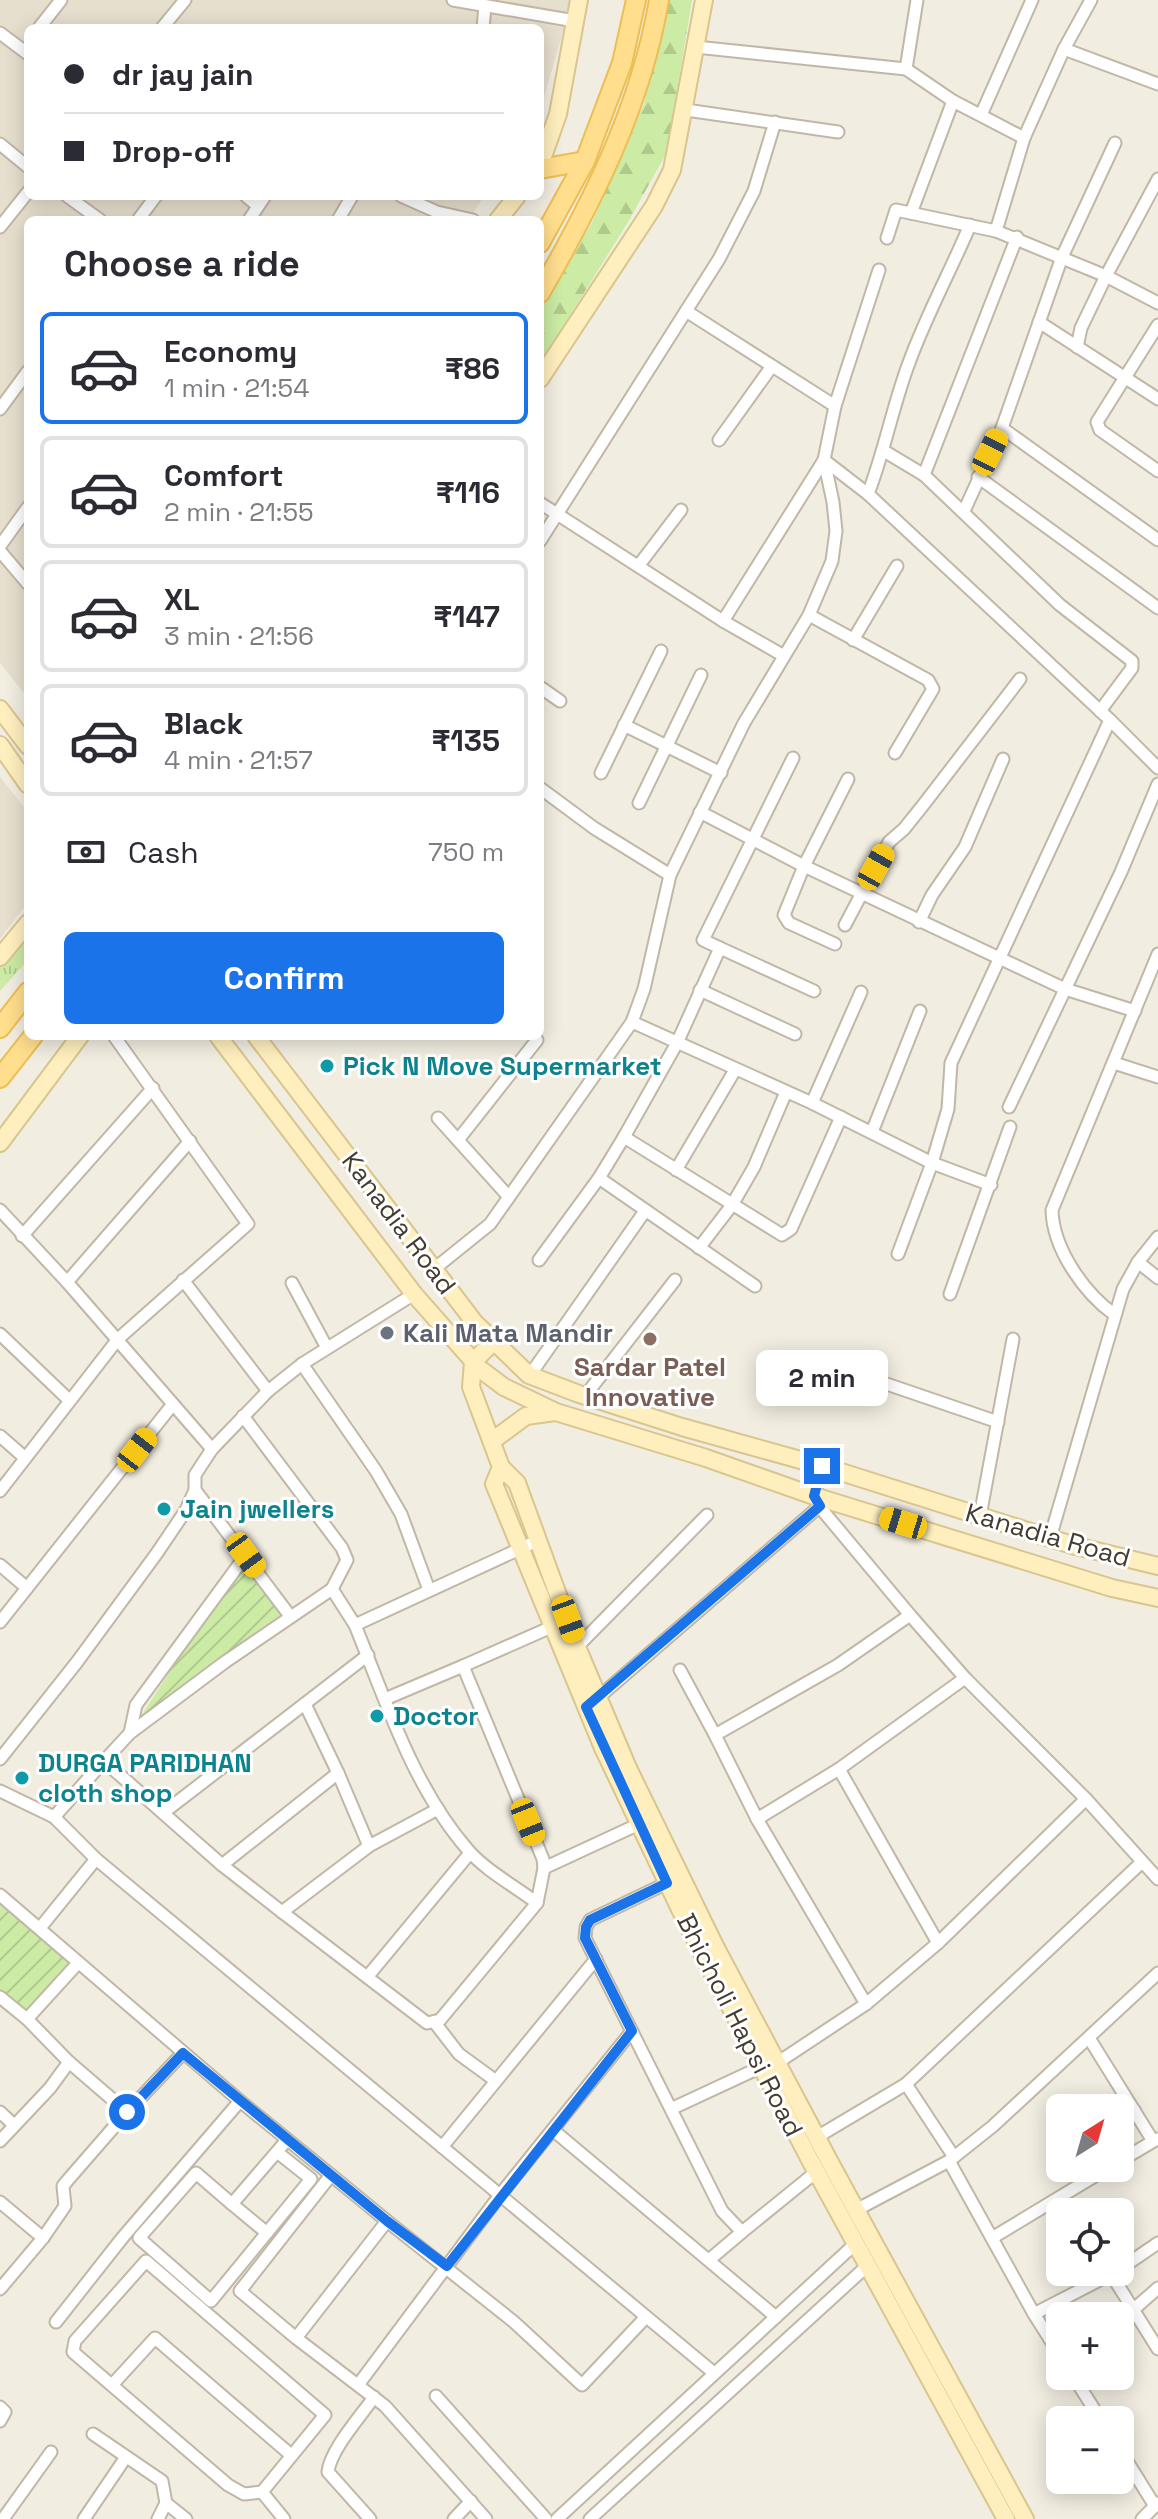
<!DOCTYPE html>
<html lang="en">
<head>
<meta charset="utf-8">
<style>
  body { margin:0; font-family:"Space Grotesk",sans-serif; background:#f2f2f3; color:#2b2b33; height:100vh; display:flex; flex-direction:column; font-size:30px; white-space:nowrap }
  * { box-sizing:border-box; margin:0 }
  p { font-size:26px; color:#7c7c81 }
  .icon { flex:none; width:44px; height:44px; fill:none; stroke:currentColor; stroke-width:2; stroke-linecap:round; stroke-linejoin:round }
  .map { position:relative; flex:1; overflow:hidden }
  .panel { position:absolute; left:24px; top:216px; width:520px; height:824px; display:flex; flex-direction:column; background:#fff; border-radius:12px; box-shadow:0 4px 20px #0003 }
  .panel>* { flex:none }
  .banner { position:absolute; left:24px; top:24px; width:520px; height:176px; border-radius:12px; box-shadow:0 4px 20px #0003; display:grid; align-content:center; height:176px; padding:0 40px; background:#fff }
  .needle { width:52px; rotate:37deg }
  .controls { position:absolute; left:1046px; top:2094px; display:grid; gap:16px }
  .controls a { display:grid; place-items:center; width:88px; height:88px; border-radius:12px; background:#fff; box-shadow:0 4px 20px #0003; font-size:40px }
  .end { position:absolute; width:36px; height:36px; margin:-18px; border:10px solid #1a73e8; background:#fff; box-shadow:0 0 0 4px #fff }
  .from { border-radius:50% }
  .bubble { position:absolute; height:56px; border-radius:12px; background:#fff; box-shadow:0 4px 20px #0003; font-size:26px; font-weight:700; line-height:56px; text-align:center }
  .car { position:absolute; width:24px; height:48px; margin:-24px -12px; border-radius:10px; box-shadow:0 0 6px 2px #0007; background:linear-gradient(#f5c518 24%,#345 0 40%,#f5c518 0 76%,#345 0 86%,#f5c518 0) }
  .banner b { display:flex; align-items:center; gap:28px; height:76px; font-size:30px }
  .banner b+b { border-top:2px solid #e1e1e2 }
  .banner i { width:20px; height:20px; background:#2b2b33 }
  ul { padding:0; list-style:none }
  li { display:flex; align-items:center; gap:24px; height:112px; margin:0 16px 12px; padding:0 24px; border:4px solid #e1e1e2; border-radius:12px }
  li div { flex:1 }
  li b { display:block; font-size:30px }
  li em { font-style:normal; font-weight:700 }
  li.active { border-color:#1a73e8 }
  li>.icon { width:72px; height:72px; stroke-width:1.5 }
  h2 { padding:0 40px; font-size:36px; line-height:96px }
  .pay { display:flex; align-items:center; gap:20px; height:88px; padding:0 40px; font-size:30px }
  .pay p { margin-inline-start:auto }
  .action { display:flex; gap:16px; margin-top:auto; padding:16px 40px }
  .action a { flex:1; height:92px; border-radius:12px; background:#1a73e8; color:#fff; font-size:32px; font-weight:700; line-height:92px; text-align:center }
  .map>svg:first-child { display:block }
  .residential { fill:#e7dfce }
  .grass { fill:url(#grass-tufts) }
  .forest { fill:url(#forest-firs) }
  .garden { fill:url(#garden-furrows) }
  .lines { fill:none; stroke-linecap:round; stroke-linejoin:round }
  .street-casing { stroke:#c0b7a6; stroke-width:15 }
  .secondary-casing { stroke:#d9c58e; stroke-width:20 }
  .primary-casing { stroke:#ecbe55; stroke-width:22 }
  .street { stroke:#fff; stroke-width:11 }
  .secondary { stroke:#ffefbe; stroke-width:16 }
  .primary { stroke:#ffde8d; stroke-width:18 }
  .route { stroke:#1a73e8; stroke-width:10 }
  .culture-dot { fill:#0f9aa8; stroke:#fff; stroke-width:3 }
  .worship-dot { fill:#6b7280; stroke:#fff; stroke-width:3 }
  .education-dot { fill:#8d6e63; stroke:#fff; stroke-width:3 }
  .labels { text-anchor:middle; stroke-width:6; stroke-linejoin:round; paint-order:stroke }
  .culture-label { font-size:26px; font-weight:bold; fill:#0d838f; stroke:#fff; text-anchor:start }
  .street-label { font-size:26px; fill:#433c31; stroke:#fff }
  .worship-label { font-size:26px; font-weight:bold; fill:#5b616d; stroke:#fff; text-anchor:start }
  .education-label { font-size:26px; font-weight:bold; fill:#785e54; stroke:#fff }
</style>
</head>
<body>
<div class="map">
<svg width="1158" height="2519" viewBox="0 0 1158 2519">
  <defs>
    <pattern id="grass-tufts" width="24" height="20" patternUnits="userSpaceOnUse" patternTransform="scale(2)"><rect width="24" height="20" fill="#cceba5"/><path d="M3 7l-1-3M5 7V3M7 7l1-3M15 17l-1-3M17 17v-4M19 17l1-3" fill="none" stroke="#b0ca8e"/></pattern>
    <pattern id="forest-firs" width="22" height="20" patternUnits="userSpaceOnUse" patternTransform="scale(2)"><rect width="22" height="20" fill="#cceba5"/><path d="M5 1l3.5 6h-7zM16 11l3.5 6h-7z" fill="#b0ca8e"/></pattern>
    <pattern id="garden-furrows" width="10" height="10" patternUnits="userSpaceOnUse" patternTransform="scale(2)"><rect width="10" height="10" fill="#cceba5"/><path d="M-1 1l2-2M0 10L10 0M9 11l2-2" fill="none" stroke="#b0ca8e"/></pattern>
  </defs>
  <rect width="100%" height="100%" fill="#f2ede1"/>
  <g class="residential">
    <path d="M0,0h570l-5,26 -25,84v-82h-512v168h456l-15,24h-441v478l-28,-35z"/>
    <path d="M0,777l28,35v90l-28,37z"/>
  </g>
  <path class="grass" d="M28,933v27l-28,31v-25z"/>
  <path class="forest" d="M667,0h25l-25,152 -39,70 -88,142v-57l52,-84 52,-119z"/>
  <g class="garden">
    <path d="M243,1559l47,57 -160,117z"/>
    <path d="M0,1895l78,68 -51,56 -27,-22z"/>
  </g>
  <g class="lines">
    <g class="street-casing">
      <g id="street">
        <path d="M453,0l122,21"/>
        <path d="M1091,0l-27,49 94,35"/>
        <path d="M39,28l22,-28"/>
        <path d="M162,28l23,-28"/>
        <path d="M483,28l2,-22"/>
        <path d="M0,33l28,21"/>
        <path d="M696,47l210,22 47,32 71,37"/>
        <path d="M906,69l11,-69"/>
        <path d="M686,110l152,22"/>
        <path d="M981,115l51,-115"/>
        <path d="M0,144l28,23"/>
        <path d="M1158,179l-52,97 52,27"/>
        <path d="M67,196l33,24"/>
        <path d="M246,196l12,10"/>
        <path d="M401,196l36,16 36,8"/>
        <path d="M911,213l42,-112"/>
        <path d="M138,220l18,-24"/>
        <path d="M249,220l16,-24"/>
        <path d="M338,220l14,-24"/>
        <path d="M0,227l28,-35"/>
        <path d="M996,231l28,-93 40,-89"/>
        <path d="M1017,237l-93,238 136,130 72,56v7l-32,43"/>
        <path d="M887,238l9,-28 100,21 110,45 -25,52 -4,19"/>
        <path d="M686,311l149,95"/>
        <path d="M1039,322l119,77"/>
        <path d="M1158,325l-61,97 3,8 58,41"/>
        <path d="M0,409l28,-38"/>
        <path d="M1002,428l156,112"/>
        <path d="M719,440l53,-74"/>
        <path d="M884,451l40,24"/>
        <path d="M978,477l180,131"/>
        <path d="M868,494c17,-44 25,-90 42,-134 17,-46 41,-90 60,-135"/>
        <path d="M540,503l183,118 61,35"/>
        <path d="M964,511l38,-83 60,-171 53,-114"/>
        <path d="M540,541l179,-282 35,-68 21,-69"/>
        <path d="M0,546l28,-39"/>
        <path d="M0,551l28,33"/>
        <path d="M639,565l42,-55"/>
        <path d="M809,615l119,65 5,9 -38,64"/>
        <path d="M723,621l101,-161 44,34 242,226 48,48"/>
        <path d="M853,640l44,-74"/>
        <path d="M540,687l20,14"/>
        <path d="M624,725l97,48"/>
        <path d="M601,773l60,-122"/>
        <path d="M540,788l54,40 76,47"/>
        <path d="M639,803l62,-128"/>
        <path d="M700,812l104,54 261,123 70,22"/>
        <path d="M919,922l13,-27 33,-48 38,-88"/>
        <path d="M845,925l44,-83 15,-13 20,-25 96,-125"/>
        <path d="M835,944l-46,-21 -5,-8 20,-49 44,-87"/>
        <path d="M720,948l-17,-8 90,-182"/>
        <path d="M700,990l95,44"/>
        <path d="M861,992l-49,111 120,60 59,22"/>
        <path d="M632,1022l180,81"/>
        <path d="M1114,1063l44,14"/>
        <path d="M1009,1107l112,-235 37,-88"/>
        <path d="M438,1118l71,79"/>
        <path d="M872,1132l48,-121"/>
        <path d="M624,1137l158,98 9,-6 50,-112"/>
        <path d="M458,1140l79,-100"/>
        <path d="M676,1170l59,-100"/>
        <path d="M599,1178l156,108"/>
        <path d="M0,1210l67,72 106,122 -173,218"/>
        <path d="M22,1236l131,-148"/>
        <path d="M699,1248l33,-43 22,-38 32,-75"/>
        <path d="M898,1254l34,-91 16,-54 3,-46 159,-343"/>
        <path d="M539,1260l60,-82 25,-41 53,-94 43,-95 94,43"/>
        <path d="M1138,1262l20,16"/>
        <path d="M434,1269l56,-45 142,-202 12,-33 26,-114 74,-152 65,-108 23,-54 4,-30 -3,-29 -9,-42 11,-54 44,-136"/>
        <path d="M183,1280l85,111"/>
        <path d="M67,1282l123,-141"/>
        <path d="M292,1283l35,65"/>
        <path d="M950,1294l60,-167"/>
        <path d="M1115,1315c-31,-22 -62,-66 -63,-105l106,-256"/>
        <path d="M0,1334l69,66"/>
        <path d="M302,1364l74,107 25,43 28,76"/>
        <path d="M530,1375l115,-164"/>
        <path d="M872,1379l126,43"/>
        <path d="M585,1396l90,-116"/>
        <path d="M173,1404l39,45"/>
        <path d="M243,1416l99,132 5,12 -15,29"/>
        <path d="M0,1436l24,21"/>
        <path d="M822,1466l-8,30 9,15 87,104 -72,50 -123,70 42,84 82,-50 99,174 148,-144 72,80"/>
        <path d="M195,1490l95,126"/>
        <path d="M0,1491l118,-152 130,-115 -134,-188"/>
        <path d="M980,1516l33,-177"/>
        <path d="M1050,1538l73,-249 15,-27 20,-25"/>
        <path d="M0,1565l27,23"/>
        <path d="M910,1615l55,63 121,121"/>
        <path d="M355,1625c31,76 58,162 113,225 17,20 48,37 69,53l7,-35 -1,-9 -80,-193 93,-41"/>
        <path d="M577,1647l130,-132"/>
        <path d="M680,1670l35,65"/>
        <path d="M385,1699l78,-33"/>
        <path d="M593,1702l227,-196"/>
        <path d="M305,1704l33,69"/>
        <path d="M130,1733l6,-28 110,-150"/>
        <path d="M0,1759l77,-97 80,-109 29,-43 9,-20v-15l17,-26 56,-58 34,-27 112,-70"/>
        <path d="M839,1769l126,-91"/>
        <path d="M0,1791l54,26 50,-56"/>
        <path d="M438,1809l-69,37 -87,66 -60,-47 -118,-104 26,-28 95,-71 107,-73 23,36 184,-85"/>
        <path d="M163,1813l205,-158"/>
        <path d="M54,1817l42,42 618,514"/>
        <path d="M757,1819l109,185 -89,59"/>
        <path d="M222,1865l116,-92 31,73"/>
        <path d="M544,1868l95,-44"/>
        <path d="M667,1883l-77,37 -4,7 -1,11 137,273 20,21 74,-60"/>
        <path d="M0,1895l240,206 91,74"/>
        <path d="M282,1912l145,111 13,-3 97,-117"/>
        <path d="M40,1928l56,-69"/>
        <path d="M368,1976l102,-123"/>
        <path d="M0,1997l27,22 42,43 58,50 56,-59"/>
        <path d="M866,2004l72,-61"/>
        <path d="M27,2019l51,-56"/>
        <path d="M435,2023l24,31 37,27"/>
        <path d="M1089,2038l64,103"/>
        <path d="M906,2084l48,73"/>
        <path d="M673,2108l88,-41"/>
        <path d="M0,2112l14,13"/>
        <path d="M1120,2119l14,-9"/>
        <path d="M553,2130l223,187"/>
        <path d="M817,2137l89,-53 236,-222"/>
        <path d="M0,2141l50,-53 19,-26"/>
        <path d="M442,2147l154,-188"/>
        <path d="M277,2152l34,27 -100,122 -72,-63 57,-65 36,31 55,-64"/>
        <path d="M949,2161l85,153 81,-42"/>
        <path d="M1120,2161l37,-22"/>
        <path d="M0,2202l43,36 22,-32 -2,-20 4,-5 60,-69"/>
        <path d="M232,2204l35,29"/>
        <path d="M856,2210l93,-49 44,-35 165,-153"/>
        <path d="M387,2221l127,101 68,63 64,-68"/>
        <path d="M992,2238l116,-70"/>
        <path d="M709,2260l33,-28"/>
        <path d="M1120,2269l38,-26"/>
        <path d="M1111,2274l47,75"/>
        <path d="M0,2289l43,-51"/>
        <path d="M1134,2309l24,-21"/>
        <path d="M1034,2314l26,41"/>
        <path d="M56,2322l67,-85 117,-136"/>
        <path d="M296,2338l-56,-47 91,-116 56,46 -91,117 89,68 101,113"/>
        <path d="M1073,2376l28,44"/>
        <path d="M112,2385l43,-47 136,117"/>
        <path d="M358,2385l142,-190 132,-164"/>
        <path d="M436,2396l110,123"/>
        <path d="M0,2407l5,5 -5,9"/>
        <path d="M93,2434l69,47 4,22 -8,16"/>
        <path d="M1120,2450l35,56"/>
        <path d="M262,2492l-18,2 -16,-9 -155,-133 2,-11 71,-80 179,154 -63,77 22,27"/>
        <path d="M166,2503l20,16"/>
        <path d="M3,2519l48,-67"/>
        <path d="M84,2519l42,-62"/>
        <path d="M370,2519l-42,-47c2,-22 33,-56 46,-75"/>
        <path d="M454,2519l17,-18"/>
        <path d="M557,2519l298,-275"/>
        <path d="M590,2519l277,-253"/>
        <path d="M1142,2519l16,-16"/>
      </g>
    </g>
    <g class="secondary-casing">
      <g id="secondary">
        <path d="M540,165l18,-51 21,-114"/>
        <path d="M498,220l19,-24"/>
        <path d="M540,379l114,-173 18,-36 32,-170"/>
        <path d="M0,709l28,37"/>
        <path d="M0,745l28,40"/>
        <path d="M0,957l28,-34"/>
        <path d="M218,1036l196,258 66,75 24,18 52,25 150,46 108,38 298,92 46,10"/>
        <path d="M256,1036l219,287 54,52 50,19 103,33 140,39 250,79 86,21"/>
        <path d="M0,1143l80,-107"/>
        <path d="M493,1342l-20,20 -2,25 30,80 -7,17 109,264 86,180 121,232 196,359"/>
        <path d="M492,1441l34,-25 29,-4"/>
        <path d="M501,1467l16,16 60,164 51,121 87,178 118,222 192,351"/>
      </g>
    </g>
    <g class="primary-casing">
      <g id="primary">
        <path d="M540,169l45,-8"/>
        <path d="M540,243l45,-82 37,-98 14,-63"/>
        <path d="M540,293c53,-92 101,-187 119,-293"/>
        <path d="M0,1028l28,-36"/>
        <path d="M0,1078l33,-42"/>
      </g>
    </g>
    <use href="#street" class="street"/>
    <use href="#secondary" class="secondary"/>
    <use href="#primary" class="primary"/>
  </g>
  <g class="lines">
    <path class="route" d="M127,2112l56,-59 204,168 60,45 185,-235 -47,-93 1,-11 4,-7 77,-37 -81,-176 234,-201 -6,-10 8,-30"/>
  </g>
  <g class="culture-dot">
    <circle cx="327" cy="1066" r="8"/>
    <circle cx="164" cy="1509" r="8"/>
    <circle cx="377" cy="1716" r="8"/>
    <circle cx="22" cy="1778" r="8"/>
  </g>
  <circle class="worship-dot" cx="387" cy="1333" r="8"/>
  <circle class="education-dot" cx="650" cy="1339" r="8"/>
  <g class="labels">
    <g class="culture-label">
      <text x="343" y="1075">Pick N Move Supermarket</text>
      <text x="180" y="1518">Jain jwellers</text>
      <text x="393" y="1725">Doctor</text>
      <text x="38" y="1772">DURGA PARIDHAN<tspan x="38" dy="30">cloth shop</tspan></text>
    </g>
    <g class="street-label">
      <text transform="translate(399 1223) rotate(53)" y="9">Kanadia Road</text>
      <text transform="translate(1048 1535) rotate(16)" y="9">Kanadia Road</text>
      <text transform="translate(740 2025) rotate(63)" y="9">Bhicholi Hapsi Road</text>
    </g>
    <g class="worship-label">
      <text x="403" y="1342">Kali Mata Mandir</text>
    </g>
    <g class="education-label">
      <text x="650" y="1376">Sardar Patel<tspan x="650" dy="30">Innovative</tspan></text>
    </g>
  </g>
</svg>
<div class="controls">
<a><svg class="needle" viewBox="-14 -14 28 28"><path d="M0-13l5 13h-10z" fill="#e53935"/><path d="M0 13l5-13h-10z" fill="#7c7c81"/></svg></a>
<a><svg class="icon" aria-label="locate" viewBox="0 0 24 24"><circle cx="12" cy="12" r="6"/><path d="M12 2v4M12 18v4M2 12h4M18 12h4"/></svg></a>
<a>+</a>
<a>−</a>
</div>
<i class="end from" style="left:127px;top:2112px"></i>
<i class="end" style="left:822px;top:1466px"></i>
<div class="bubble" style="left:756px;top:1350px;width:132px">2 min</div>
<i class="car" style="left:990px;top:452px;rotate:26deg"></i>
<i class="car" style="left:876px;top:867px;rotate:29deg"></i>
<i class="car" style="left:137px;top:1450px;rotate:38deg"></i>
<i class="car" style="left:903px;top:1523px;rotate:287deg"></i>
<i class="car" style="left:246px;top:1555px;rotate:144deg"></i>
<i class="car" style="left:568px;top:1619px;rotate:160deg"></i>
<i class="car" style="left:528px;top:1822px;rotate:158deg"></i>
<div class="banner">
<b><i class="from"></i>dr jay jain</b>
<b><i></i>Drop-off</b>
</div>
<section class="panel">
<h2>Choose a ride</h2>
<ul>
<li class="active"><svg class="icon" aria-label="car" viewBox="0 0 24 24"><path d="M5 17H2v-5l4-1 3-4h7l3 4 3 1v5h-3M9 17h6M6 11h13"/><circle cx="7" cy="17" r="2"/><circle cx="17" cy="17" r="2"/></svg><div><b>Economy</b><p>1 min · 21:54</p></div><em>₹86</em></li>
<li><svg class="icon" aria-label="car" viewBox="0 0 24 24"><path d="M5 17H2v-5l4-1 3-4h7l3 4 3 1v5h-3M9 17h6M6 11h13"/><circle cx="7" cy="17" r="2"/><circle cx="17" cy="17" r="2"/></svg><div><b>Comfort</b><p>2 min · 21:55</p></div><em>₹116</em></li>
<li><svg class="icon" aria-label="car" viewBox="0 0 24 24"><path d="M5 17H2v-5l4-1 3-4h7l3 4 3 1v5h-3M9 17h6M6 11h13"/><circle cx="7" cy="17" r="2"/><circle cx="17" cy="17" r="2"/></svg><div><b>XL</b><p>3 min · 21:56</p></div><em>₹147</em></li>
<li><svg class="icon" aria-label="car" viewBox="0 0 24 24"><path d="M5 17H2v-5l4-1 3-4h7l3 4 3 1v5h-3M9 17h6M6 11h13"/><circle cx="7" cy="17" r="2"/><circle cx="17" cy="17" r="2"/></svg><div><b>Black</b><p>4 min · 21:57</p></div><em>₹135</em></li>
</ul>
<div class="pay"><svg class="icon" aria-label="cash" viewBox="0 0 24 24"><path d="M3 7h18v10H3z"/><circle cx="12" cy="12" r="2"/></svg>Cash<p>750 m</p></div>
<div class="action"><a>Confirm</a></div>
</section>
</div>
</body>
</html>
